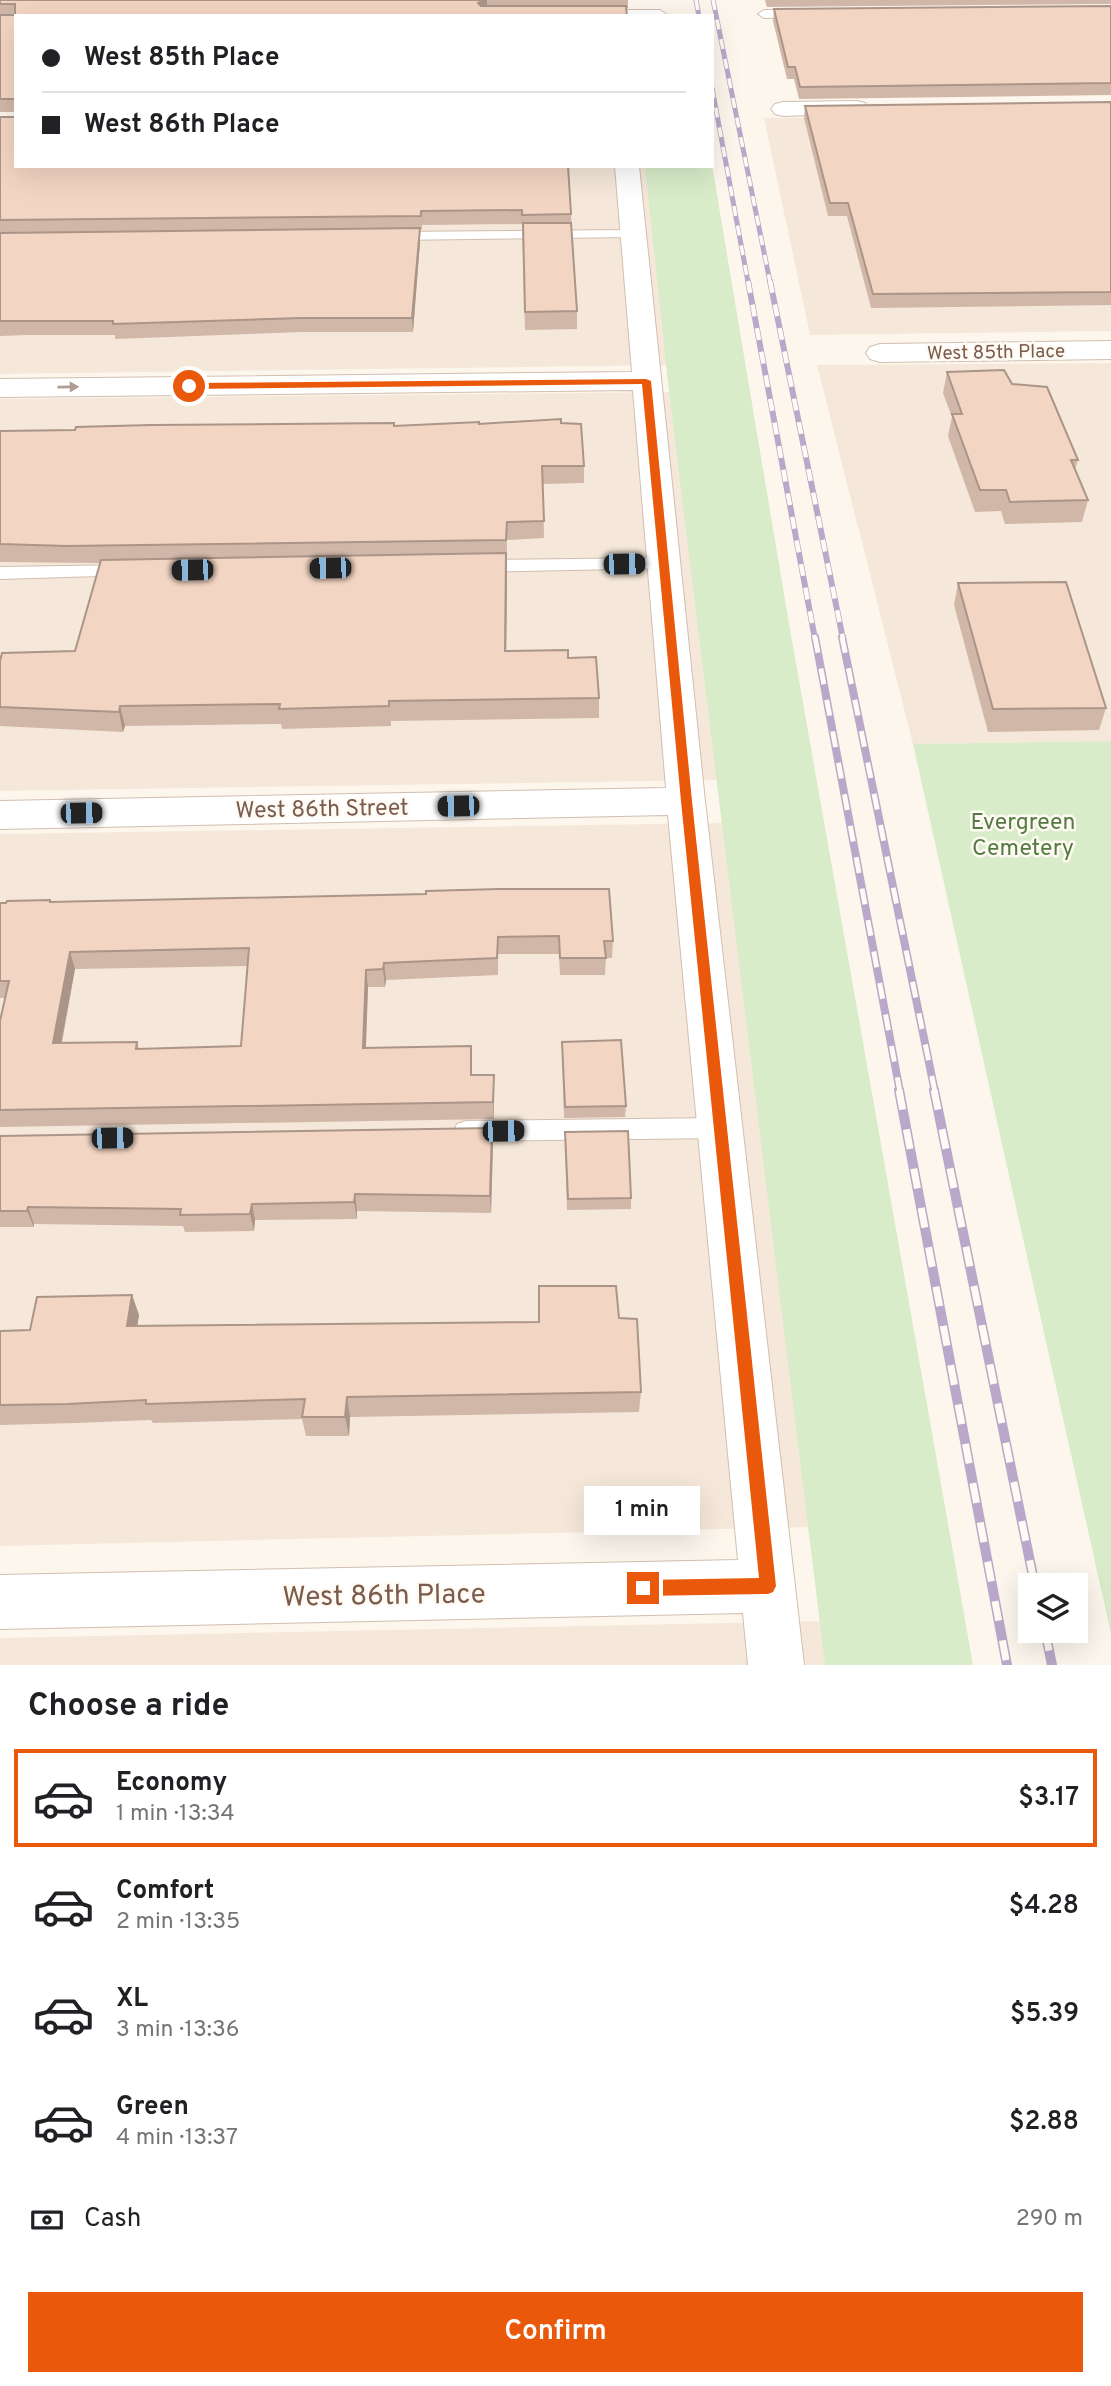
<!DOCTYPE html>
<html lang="en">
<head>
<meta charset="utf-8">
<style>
  body { margin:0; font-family:Overpass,sans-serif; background:#f2f2f2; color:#202124; height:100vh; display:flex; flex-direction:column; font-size:26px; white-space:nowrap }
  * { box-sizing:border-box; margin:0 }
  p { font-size:23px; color:#757577 }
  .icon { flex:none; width:38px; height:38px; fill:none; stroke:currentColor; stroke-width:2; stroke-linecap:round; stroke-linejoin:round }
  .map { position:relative; height:1665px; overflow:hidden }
  .side { display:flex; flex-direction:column; background:#fff; flex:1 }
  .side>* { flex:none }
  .guide { position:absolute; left:14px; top:14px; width:700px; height:154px; border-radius:0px; box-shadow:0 7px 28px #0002; display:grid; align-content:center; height:154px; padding:0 28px; background:#fff }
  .buttons { position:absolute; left:1018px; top:1573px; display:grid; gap:14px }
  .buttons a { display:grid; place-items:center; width:70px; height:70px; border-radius:0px; background:#fff; box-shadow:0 7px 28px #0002; font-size:35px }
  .end { position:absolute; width:32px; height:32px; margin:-16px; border:9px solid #ea580c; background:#fff; box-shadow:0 0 0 4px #fff }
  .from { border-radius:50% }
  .bubble { position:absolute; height:49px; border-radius:0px; background:#fff; box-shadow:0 7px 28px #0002; font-size:23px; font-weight:600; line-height:49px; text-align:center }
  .car { position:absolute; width:21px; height:42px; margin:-21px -10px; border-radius:9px; box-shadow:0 0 5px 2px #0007; background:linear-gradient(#222 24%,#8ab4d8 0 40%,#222 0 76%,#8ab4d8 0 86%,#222 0) }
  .guide b { display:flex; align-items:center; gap:24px; height:66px; font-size:26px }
  .guide b+b { border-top:2px solid #e0e0e0 }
  .guide i { width:18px; height:18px; background:#202124 }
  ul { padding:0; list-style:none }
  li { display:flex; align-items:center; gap:21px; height:98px; margin:0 14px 10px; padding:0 14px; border:4px solid transparent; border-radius:0px }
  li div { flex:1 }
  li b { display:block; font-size:26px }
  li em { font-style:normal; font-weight:600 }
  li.on { border-color:#ea580c }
  li>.icon { width:63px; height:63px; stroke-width:1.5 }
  h2 { padding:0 28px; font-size:32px; line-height:84px }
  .pay { display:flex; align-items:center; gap:18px; height:77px; padding:0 28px; font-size:26px }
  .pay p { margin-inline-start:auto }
  .action { display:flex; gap:14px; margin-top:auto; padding:14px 28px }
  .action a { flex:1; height:80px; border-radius:0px; background:#ea580c; color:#fff; font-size:28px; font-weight:600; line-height:80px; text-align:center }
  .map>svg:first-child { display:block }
  .residential { fill:#f5e8da }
  .green { fill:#d8ecc9 }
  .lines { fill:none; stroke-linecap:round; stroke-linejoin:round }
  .service-casing { stroke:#d1beb0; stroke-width:2 }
  .minor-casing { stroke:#d1beb0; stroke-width:2 }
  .service { fill:#fff; fill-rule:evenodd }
  .minor { fill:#fff; fill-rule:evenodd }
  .rail-far3-casing { stroke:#b9a8c9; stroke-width:5 }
  .rail-far2-casing { stroke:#b9a8c9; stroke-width:6 }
  .rail-far1-casing { stroke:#b9a8c9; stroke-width:8 }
  .rail-casing { stroke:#b9a8c9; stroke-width:10 }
  .rail-far3 { stroke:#fffaf3; stroke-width:3.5; stroke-dasharray:10; stroke-linecap:butt }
  .rail-far2 { stroke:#fffaf3; stroke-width:4.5; stroke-dasharray:12; stroke-linecap:butt }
  .rail-far1 { stroke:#fffaf3; stroke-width:5; stroke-dasharray:16; stroke-linecap:butt }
  .rail { stroke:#fffaf3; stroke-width:7; stroke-dasharray:20; stroke-linecap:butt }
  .wall { fill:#d1b7a8; fill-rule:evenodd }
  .shaded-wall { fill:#aa9588 }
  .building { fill:#f3d5c3; stroke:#aa9588; stroke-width:2; fill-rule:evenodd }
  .oneway { fill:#af9d94 }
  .route { fill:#ea580c }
  .labels { text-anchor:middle; stroke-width:5; stroke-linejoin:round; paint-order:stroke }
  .far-street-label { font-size:19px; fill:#7a5c4d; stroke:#fffaf3 }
  .street-label { font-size:23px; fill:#7a5c4d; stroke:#fffaf3 }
  .park-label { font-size:23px; fill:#537a41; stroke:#fffaf3 }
  .near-street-label { font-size:28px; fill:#7a5c4d; stroke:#fffaf3 }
</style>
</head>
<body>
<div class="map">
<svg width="1111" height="1665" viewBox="0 0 1111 1665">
  <rect width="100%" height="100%" fill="#fdf6ec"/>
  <g class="residential">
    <path d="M1111,115v216l-301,4 -46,-217z"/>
    <path d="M0,127l16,39h629l23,199 -668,9z"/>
    <path d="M1111,363v378l-198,3 -96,-379z"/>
    <path d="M669,392l49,388 -718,11v-392z"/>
    <path d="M722,823l88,704 -810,19v-712z"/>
    <path d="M820,1621l5,44h-825v-27z"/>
  </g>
  <g class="green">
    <path d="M712,165l76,453 185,1047h-148l-156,-1273 -24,-226z"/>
    <path d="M1111,741v893l-198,-890z"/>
  </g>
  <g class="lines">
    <g class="service-casing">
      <g id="service">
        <path d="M598,10h62l6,4 -73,2 1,-5z"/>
        <path d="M800,10l4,1v6l-40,1 -6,-4 6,-4z"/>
        <path d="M633,230l5,1v6l-244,3 -7,-4 7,-4z"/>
        <path d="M663,558l9,6 -3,4 -191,4 -9,-6 9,-6z"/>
        <path d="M127,565l6,2 3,4 -3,4 -133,4v-12z"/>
        <path d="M720,1118l9,3 3,7 -3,7 -9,3 -254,3 -9,-3 -3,-7 3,-7 9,-3z"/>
      </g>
    </g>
    <g class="minor-casing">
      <g id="minor">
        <path d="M857,101l8,2 4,5 -4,5 -82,3 -8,-2 -4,-5 4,-5 8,-2z"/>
        <path d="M615,166h24l66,635 99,864h-56l-5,-52 -743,16v-54l738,-15 -70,-745 -668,14v-28l666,-13 -33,-398 -633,7v-18l632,-7z"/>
        <path d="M1111,341v18l-231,3 -10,-3 -4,-6 4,-6 10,-3z"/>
      </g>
    </g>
    <use href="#service" class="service"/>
    <use href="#minor" class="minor"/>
    <g class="rail-far3-casing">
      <g id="rail-far3">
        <path d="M696,0l3,16"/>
        <path d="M713,0l57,282"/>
        <path d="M712,88l36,194"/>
      </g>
    </g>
    <g class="rail-far2-casing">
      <g id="rail-far2">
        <path d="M748,281l67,358"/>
        <path d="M770,281l73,358"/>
      </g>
    </g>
    <g class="rail-far1-casing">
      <g id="rail-far1">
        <path d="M815,637l85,455"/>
        <path d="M842,637l93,455"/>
      </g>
    </g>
    <g class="rail-casing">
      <g id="rail">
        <path d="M899,1090l108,575"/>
        <path d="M934,1090l101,496"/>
        <path d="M1045,1631l7,34"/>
      </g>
    </g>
    <use href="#rail-far3" class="rail-far3"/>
    <use href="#rail-far2" class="rail-far2"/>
    <use href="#rail-far1" class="rail-far1"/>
    <use href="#rail" class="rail"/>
  </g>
  <g class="wall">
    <path d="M0,0h628v8l-612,8 555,198 6,97v18l-52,1 -3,-106 -100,1v4h-2v13l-7,90h-111l-187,7v-4h-89l-26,1v-219h15v-5h-15z"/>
    <path d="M765,0h346v4l-344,3z"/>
    <path d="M1111,6v89l-312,4 -5,-20h-7l-14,-58 1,-12z"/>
    <path d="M1111,102v203l-240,3 -24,-92h-19l-24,-98 1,-12z"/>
    <path d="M947,372l65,12 66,76 -3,10 13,30 -6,22 -77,2 -4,-13 -26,1 -27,-76 4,-19 -9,-24z"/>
    <path d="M561,423l23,43v17l-41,1 1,54 -37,2 -1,111 62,7 31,40v20l-208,3v5l-109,3 -1,-5 -156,2 -2,6 -123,-6v-65l75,-10 25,-88 -100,-1v-131z"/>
    <path d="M958,583l148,125 -7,22 -111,2 -34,-127z"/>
    <path d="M426,894l187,47 -1,17h-6l-1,17h-45l-1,-21h-61v21l-112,5 -1,7h-17l-2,61 106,15v12h22v44l-494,8v-106l5,-23h-5v-95l50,-3 1,2zM248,966l-7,80 -102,3 -2,-7 -75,1 13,-74z"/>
    <path d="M562,1053l64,53 -1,11 -61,1z"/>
    <path d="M492,1128l1,16 -2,69 -134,-2v8l-102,1 -1,11 -69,1 -2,-6 -149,-2v3h-34v-91z"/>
    <path d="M565,1143l66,55v11l-64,1z"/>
    <path d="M132,1295l7,20 -2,11 402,-4 80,-4 22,74 -2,20 -289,5 -1,19h-43l-4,-17 -149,4 -2,-3 -75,3 -76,2v-94l30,-1z"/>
  </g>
  <g class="shaded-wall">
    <path d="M483,0h4v9l-9,7v-13z"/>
    <path d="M420,228v14l-7,90 -1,-14z"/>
    <path d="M506,553l1,20 -1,98 -1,-20z"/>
    <path d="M120,706l5,20 -2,6 -4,-20z"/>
    <path d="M70,952l5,17 -17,91 -5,-17z"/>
    <path d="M384,963l2,17 -1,7 -2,-18z"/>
    <path d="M366,970l2,17 -3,78 -2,-17z"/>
    <path d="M494,1075v44l-1,-17z"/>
    <path d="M492,1128l1,16 -2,69 -1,-17z"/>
    <path d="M355,1194l2,17v8l-3,-17z"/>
    <path d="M252,1204l3,16 -1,11 -4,-17z"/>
    <path d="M28,1207l6,17v3l-7,-16z"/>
    <path d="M132,1295l7,20 -5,32 -7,-21z"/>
    <path d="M347,1397l3,20 -1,19 -4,-19z"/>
  </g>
  <g class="building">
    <path d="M0,0h483l-5,3 3,3h145l1,10h-611v150h552l3,48 -49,1v-5l-101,1v5l-421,4v-103h15v-18h-15v-84h15v-11h-15z"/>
    <path d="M1111,6v77l-311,4 -5,-20h-7l-14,-58z"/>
    <path d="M1111,102v190l-238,2 -25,-91h-18l-25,-97z"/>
    <path d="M523,223h48l6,88 -52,1z"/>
    <path d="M420,228l-8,90h-112l-187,6v-3h-113v-88z"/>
    <path d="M1004,370l8,14 35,3 31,73h-7l17,40 -78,2 -4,-12h-26l-28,-76h10l-15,-42z"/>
    <path d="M561,419v4l20,1 3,42h-42l2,55 -37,1 -1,18 -439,6 -67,-2v-113l75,-1 1,-3 75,-2 243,-2v3l85,-4v2z"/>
    <path d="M506,553l-1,98 63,-1v8l28,-1 3,41 -210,3v5l-110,3 1,-5 -160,2 -1,6 -119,-5v-46l2,-8 73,-2 26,-91z"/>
    <path d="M1066,582l40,126 -113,1 -35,-126z"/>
    <path d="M499,889h110l4,52h-9l2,17h-46l-1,-22 -61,1 -1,21 -113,5 -1,6 -17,1 -3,78 108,-2v29h23l-1,27 -493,8v-89l9,-40h-9v-78h6l1,-2 43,-1v2l376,-8v-3zM249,948l-8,98 -105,3 1,-7 -84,1 17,-91z"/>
    <path d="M621,1040l5,66 -61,1 -3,-65z"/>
    <path d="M492,1128l-2,68 -135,-2 -1,8 -102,2 -2,10 -70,1 1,-6 -153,-2 -1,4h-27v-75z"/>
    <path d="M628,1131l3,67 -63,1 -3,-67z"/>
    <path d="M539,1286h77l3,32 18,1 4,73 -294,5 -2,20h-43l3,-18 -159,5v-4l-78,4 -68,1v-74l30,-1 7,-33 95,-2 -5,31 412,-4z"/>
  </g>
  <defs><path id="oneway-solid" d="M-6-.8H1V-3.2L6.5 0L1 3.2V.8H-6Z" transform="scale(1.75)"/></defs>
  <use class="oneway" href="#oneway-solid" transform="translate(68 387) rotate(-1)"/>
  <path class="route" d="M646,379l5,2 41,420 84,785 -3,6 -5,2 -125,2 -5,-2 -2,-6 2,-6 5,-2 116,-2 -78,-777 -39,-417 -453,5 -5,-3 5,-3z"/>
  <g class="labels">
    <g class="far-street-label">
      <text transform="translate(996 351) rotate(-1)" y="7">West 85th Place</text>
    </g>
    <g class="street-label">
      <text transform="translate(322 808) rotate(-1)" y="8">West 86th Street</text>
    </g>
    <g class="park-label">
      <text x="1023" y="829">Evergreen<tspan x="1023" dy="26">Cemetery</tspan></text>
    </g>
    <g class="near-street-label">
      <text transform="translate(384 1594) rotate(-1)" y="10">West 86th Place</text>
    </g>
  </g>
</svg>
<div class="buttons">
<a><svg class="icon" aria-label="layers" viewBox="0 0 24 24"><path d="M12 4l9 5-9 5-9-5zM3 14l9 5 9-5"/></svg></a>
</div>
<i class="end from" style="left:189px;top:386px"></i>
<i class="end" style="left:643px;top:1588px"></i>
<div class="bubble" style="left:584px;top:1486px;width:116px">1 min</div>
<i class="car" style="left:624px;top:564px;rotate:89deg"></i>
<i class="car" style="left:330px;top:568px;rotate:269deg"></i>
<i class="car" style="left:192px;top:570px;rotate:269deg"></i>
<i class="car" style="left:458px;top:806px;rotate:269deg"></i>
<i class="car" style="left:81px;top:813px;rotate:89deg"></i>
<i class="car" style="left:503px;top:1131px;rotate:89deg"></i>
<i class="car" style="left:112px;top:1138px;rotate:89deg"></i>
<div class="guide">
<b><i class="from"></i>West 85th Place</b>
<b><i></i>West 86th Place</b>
</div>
</div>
<section class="side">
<h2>Choose a ride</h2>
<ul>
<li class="on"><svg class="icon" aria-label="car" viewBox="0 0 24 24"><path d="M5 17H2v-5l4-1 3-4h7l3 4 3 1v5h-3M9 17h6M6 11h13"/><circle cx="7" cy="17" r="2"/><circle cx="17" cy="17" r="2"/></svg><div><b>Economy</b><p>1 min · 13:34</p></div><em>$3.17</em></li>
<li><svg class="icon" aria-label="car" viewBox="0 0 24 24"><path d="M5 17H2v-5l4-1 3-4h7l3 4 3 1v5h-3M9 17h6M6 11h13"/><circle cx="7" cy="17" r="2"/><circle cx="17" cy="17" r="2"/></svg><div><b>Comfort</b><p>2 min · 13:35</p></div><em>$4.28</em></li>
<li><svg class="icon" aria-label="car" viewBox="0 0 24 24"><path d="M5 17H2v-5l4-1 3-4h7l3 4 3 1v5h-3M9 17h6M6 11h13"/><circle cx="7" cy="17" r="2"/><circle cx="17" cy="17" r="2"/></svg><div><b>XL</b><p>3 min · 13:36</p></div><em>$5.39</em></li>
<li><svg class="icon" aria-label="car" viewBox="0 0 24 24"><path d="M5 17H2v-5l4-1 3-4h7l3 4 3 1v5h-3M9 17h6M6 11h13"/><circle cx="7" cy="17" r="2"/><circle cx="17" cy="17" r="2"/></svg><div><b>Green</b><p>4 min · 13:37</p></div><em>$2.88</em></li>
</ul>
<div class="pay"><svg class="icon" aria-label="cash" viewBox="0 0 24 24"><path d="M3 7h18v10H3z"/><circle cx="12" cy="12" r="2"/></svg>Cash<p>290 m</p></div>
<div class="action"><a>Confirm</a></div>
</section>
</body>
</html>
